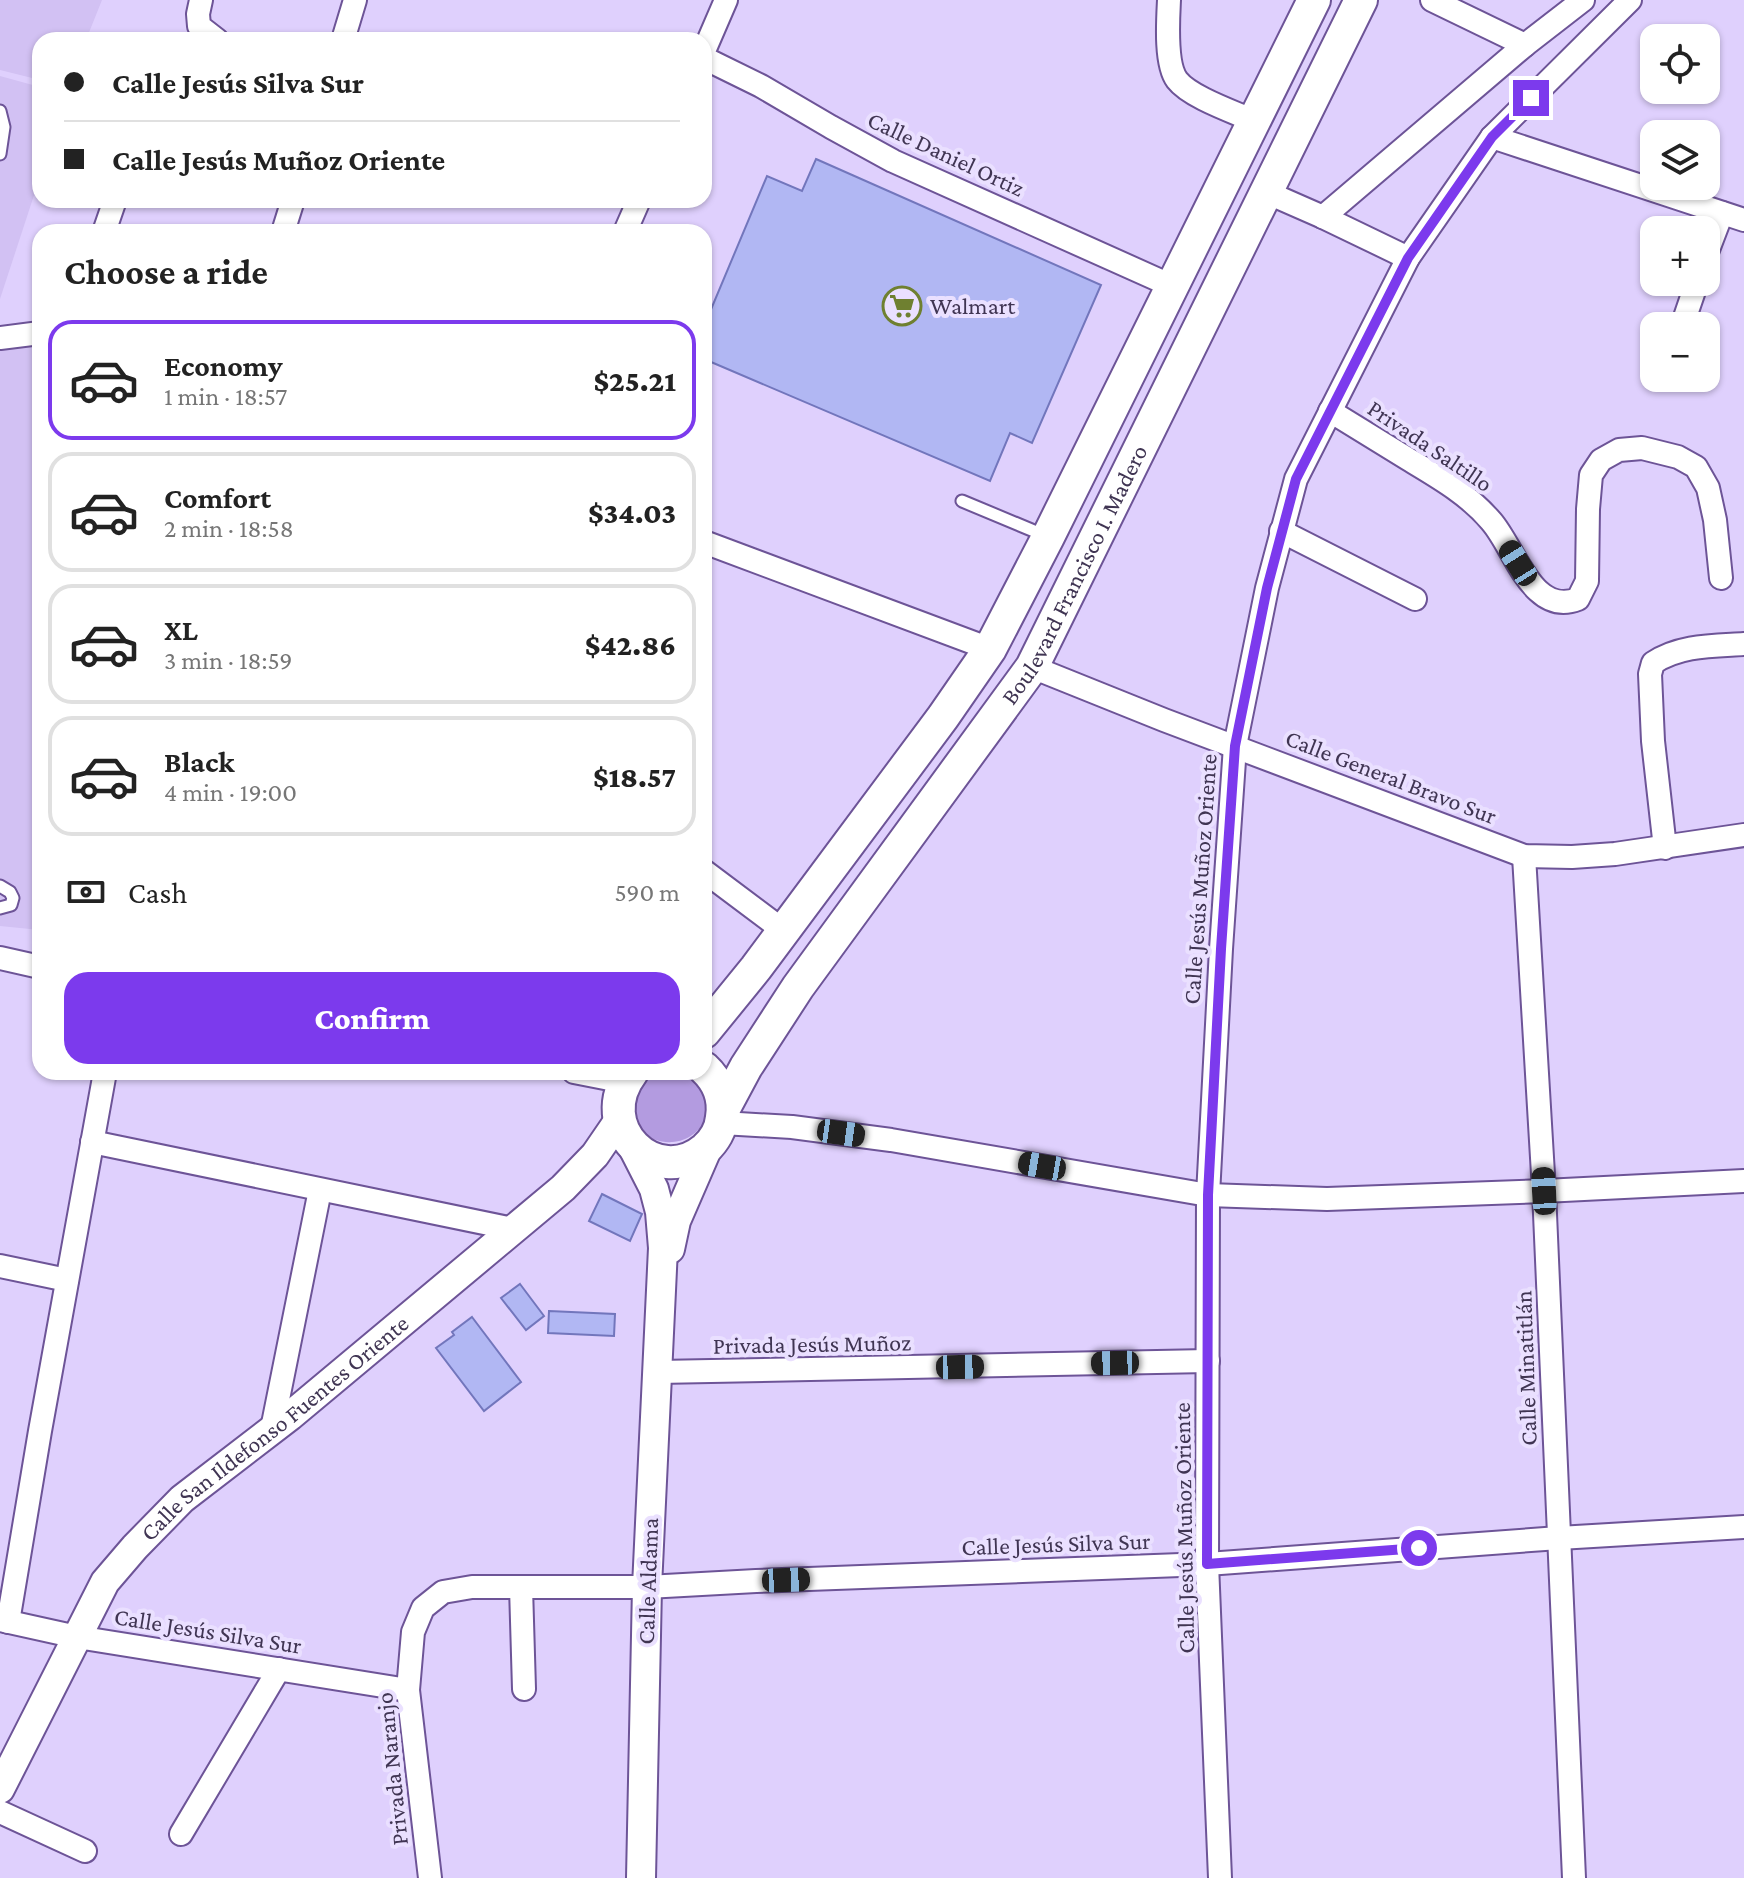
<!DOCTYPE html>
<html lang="en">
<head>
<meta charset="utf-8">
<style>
  body { margin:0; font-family:"Crimson Pro",serif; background:#f6f6f6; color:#222; height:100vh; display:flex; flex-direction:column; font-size:30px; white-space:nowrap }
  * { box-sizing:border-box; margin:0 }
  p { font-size:26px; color:#767676 }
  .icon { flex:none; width:44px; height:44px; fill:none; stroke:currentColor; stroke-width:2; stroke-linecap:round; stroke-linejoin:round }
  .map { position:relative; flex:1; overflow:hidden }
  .side { position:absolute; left:32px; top:224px; width:680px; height:856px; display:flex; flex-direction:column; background:#fff; border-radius:24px; box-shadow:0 2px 6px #0004 }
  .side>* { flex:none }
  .guide { position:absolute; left:32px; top:32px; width:680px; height:176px; border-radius:24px; box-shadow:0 2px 6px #0004; display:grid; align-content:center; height:176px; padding:0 32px; background:#fff }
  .controls { position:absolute; left:1640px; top:24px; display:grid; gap:16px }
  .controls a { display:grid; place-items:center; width:80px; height:80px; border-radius:16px; background:#fff; box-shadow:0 2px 6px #0004; font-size:40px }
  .end { position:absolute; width:36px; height:36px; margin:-18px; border:10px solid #7c3aed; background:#fff; box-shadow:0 0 0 4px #fff }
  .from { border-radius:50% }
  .car { position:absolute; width:24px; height:48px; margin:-24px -12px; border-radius:10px; box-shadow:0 0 6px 2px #0007; background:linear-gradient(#222 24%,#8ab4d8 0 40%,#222 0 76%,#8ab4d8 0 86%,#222 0) }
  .guide b { display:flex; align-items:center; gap:28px; height:76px; font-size:30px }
  .guide b+b { border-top:2px solid #e0e0e0 }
  .guide i { width:20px; height:20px; background:#222 }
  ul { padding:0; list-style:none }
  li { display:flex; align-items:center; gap:24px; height:120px; margin:0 16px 12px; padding:0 16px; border:4px solid #e0e0e0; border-radius:24px }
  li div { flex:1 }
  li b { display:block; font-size:30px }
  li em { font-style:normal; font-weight:800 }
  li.selected { border-color:#7c3aed }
  li>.icon { width:72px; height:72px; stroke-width:1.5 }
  h2 { padding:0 32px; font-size:36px; line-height:96px }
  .pay { display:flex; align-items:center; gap:20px; height:88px; padding:0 32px; font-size:30px }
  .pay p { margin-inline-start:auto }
  .button { display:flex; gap:16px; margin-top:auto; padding:16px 32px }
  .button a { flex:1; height:92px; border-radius:24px; background:#7c3aed; color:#fff; font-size:32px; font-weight:800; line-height:92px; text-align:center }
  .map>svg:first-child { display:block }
  .built { fill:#d2c1f3 }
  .green { fill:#b39be0 }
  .building { fill:#b1b7f3; stroke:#7276bc; stroke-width:2 }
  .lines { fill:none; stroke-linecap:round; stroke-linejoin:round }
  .service-casing { stroke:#6d5497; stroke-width:15 }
  .minor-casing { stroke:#6d5497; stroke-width:26 }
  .tertiary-casing { stroke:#6d5497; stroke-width:32 }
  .secondary-casing { stroke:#6d5497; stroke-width:36 }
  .service { stroke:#fff; stroke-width:11 }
  .minor { stroke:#fff; stroke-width:22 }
  .tertiary { stroke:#fff; stroke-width:28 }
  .secondary { stroke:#fff; stroke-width:32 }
  .route { stroke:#7c3aed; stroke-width:10 }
  .labels { text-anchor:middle; stroke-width:8; stroke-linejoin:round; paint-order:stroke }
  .street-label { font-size:24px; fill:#403553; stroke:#eae0ff }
  .poi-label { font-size:24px; fill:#403553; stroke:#eae0ff; text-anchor:start }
</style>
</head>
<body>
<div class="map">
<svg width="1744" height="1878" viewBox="0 0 1744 1878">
  <rect width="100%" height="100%" fill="#dfd0fd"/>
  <g class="built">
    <path d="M0,0h102l-16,40h-46v40l-40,-10z"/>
    <path d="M0,76l40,11v90l-40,122z"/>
    <path d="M40,346v584l-40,-4v-576z"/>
  </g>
  <path class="green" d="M648,1072h44c4,4 10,9 13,14 4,8 4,23 1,31 -15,39 -75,31 -73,-12 0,-6 0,-14 2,-19 3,-5 9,-10 13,-14z"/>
  <g class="building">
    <path d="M816,159l285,126 -69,158 -22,-10 -20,48 -286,-122v-33l63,-150 35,15z"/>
    <path d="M602,1194l40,20 -12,27 -41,-20z"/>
    <path d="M520,1284l24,32 -18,14 -25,-32z"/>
    <path d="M549,1311l66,3 -1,22 -66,-3z"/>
    <path d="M472,1317l49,65 -37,29 -48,-63 18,-13 -2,-3z"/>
  </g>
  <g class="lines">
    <g class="service-casing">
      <g id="service">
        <path d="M0,111l4,16 -4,27"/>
        <path d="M962,501l84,35"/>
        <path d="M0,886l10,6 3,6 -2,7 -11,3"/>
      </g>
    </g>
    <g class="minor-casing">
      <g id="minor">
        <path d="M201,0l-3,14 1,12 18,14"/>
        <path d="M1169,0c-1,20 -4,64 8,80 13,17 57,32 77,41"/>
        <path d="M1432,0l93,45"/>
        <path d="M343,40l12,-40"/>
        <path d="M704,51l22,-51"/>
        <path d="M704,58l57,28 70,41 62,34 279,125"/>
        <path d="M1492,137l252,83"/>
        <path d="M1266,192l57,25 85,41"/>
        <path d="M1323,217l202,-172 58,-45"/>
        <path d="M104,232l11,-32"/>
        <path d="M283,232l10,-32"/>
        <path d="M625,232l14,-32"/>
        <path d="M1706,255l16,-42"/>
        <path d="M1682,326l15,-44"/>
        <path d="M0,338l40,-5"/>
        <path d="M1330,411c26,16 52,32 78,48 30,18 60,35 83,62 24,27 41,96 87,78l9,-18 1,-72 3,-34 10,-15 18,-10 23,-2 36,9 18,10 12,21 7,32 6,58"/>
        <path d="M1281,531l134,68"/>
        <path d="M704,542l286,107"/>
        <path d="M1032,667l132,53 360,136 48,1 43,-3 129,-19"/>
        <path d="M1665,848l-12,-107 -3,-67 3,-11c27,-18 60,-17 91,-19"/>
        <path d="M1524,856l20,335 30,687"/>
        <path d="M704,871l80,60"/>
        <path d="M0,958l40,9"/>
        <path d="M574,1072l51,10"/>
        <path d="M722,1123l70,4 99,13 317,55 119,4 217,-8 200,-10"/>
        <path d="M92,1142l421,87"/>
        <path d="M0,1266l67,14"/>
        <path d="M658,1372l550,-11"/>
        <path d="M272,1429l48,-239"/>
        <path d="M521,1587l3,102"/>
        <path d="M0,1620l77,17 331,53"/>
        <path d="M8,1622l32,-191 65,-359"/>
        <path d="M0,1812l85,39"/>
        <path d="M181,1834l98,-165"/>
        <path d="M430,1878l-22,-188 5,-58 10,-24 20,-16 29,-5h175l109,-6 451,-17 352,-26 185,-11"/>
        <path d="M1220,1878l-13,-314 1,-369 13,-246 14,-203 32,-158 29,-109 112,-221 84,-121 138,-137"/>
      </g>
    </g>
    <g class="tertiary-casing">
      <g id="tertiary">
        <path d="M630,1142l24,47 6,23 3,36 -16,339 -6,291"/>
        <path d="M670,1249l6,-28 33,-76"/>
        <path id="s1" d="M0,1789l105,-207 30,-35 47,-48 108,-83 273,-228 32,-33 24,-35"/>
      </g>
    </g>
    <g class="secondary-casing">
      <g id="secondary">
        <path d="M704,1032l52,-64 187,-251 47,-68 58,-112 266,-537"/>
        <path d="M632,1072c-42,55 24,118 73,77 9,-8 16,-20 17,-32 3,-19 -4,-36 -18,-49"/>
        <path id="s2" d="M723,1110l23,-43 52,-80 234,-320 329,-667"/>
      </g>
    </g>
    <use href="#service" class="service"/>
    <use href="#minor" class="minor"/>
    <use href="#tertiary" class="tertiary"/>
    <use href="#secondary" class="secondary"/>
  </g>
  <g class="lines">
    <path class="route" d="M1419,1548l-212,16 1,-369 13,-246 14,-203 32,-158 29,-109 112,-221 84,-121 39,-39"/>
  </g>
  <defs>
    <g id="supermarket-ring" transform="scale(2)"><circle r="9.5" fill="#eae0ff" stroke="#6f8030" stroke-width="1.5"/><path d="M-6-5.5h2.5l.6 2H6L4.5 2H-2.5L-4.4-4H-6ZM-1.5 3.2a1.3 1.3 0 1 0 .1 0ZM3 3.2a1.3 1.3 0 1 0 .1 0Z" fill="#6f8030"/></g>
  </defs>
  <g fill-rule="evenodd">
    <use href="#supermarket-ring" x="902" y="306"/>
  </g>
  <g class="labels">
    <g class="street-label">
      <text transform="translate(946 154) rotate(25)" y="8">Calle Daniel Ortiz</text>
      <text transform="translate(1430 446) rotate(34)" y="8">Privada Saltillo</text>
      <text dy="8" stroke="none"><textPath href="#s2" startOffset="642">Boulevard Francisco I. Madero</textPath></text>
      <text transform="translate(1391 777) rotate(21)" y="8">Calle General Bravo Sur</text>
      <text transform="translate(1200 879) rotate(-86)" y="8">Calle Jesús Muñoz Oriente</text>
      <text transform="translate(812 1344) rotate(-1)" y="8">Privada Jesús Muñoz</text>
      <text transform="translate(1526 1368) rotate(-92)" y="8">Calle Minatitlán</text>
      <text dy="8" stroke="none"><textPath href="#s1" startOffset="462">Calle San Ildefonso Fuentes Oriente</textPath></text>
      <text transform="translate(1184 1528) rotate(-91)" y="8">Calle Jesús Muñoz Oriente</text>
      <text transform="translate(1056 1544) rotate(-2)" y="8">Calle Jesús Silva Sur</text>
      <text transform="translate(648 1581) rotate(-88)" y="8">Calle Aldama</text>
      <text transform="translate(208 1631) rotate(9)" y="8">Calle Jesús Silva Sur</text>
      <text transform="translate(392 1769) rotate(-96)" y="8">Privada Naranjo</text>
    </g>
    <g class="poi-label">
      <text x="930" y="314">Walmart</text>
    </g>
  </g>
</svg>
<div class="controls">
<a><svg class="icon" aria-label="locate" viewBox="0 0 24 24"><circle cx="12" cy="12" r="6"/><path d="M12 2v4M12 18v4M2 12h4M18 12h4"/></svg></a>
<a><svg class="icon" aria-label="layers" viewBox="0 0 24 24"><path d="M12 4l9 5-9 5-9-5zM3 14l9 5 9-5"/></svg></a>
<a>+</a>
<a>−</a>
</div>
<i class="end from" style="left:1419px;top:1548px"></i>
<i class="end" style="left:1531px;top:98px"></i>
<i class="car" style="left:1518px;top:563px;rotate:328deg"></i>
<i class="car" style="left:841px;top:1133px;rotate:98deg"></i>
<i class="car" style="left:1042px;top:1166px;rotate:280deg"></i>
<i class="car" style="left:1544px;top:1191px;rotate:357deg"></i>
<i class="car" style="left:1115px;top:1363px;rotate:269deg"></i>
<i class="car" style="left:960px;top:1367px;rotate:89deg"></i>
<i class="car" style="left:786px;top:1580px;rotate:88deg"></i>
<div class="guide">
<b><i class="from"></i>Calle Jesús Silva Sur</b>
<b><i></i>Calle Jesús Muñoz Oriente</b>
</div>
<section class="side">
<h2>Choose a ride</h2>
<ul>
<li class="selected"><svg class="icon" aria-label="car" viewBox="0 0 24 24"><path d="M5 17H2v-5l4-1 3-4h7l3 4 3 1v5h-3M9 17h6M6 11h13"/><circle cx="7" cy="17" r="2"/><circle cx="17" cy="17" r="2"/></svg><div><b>Economy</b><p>1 min · 18:57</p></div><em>$25.21</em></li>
<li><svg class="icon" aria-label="car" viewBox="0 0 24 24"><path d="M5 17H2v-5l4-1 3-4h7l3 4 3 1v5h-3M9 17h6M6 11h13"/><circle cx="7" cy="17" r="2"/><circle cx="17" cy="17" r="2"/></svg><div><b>Comfort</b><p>2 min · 18:58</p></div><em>$34.03</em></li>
<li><svg class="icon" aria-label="car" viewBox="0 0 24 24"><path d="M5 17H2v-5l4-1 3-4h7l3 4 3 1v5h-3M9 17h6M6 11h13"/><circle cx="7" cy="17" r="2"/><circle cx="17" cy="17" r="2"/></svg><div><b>XL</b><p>3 min · 18:59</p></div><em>$42.86</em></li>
<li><svg class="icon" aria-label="car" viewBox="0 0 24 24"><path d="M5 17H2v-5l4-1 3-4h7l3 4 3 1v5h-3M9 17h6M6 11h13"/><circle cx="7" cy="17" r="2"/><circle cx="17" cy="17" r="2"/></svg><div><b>Black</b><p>4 min · 19:00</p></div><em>$18.57</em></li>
</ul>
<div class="pay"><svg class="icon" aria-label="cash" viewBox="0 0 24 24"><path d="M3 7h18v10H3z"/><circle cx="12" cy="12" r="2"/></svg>Cash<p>590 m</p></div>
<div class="button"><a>Confirm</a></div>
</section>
</div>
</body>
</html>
